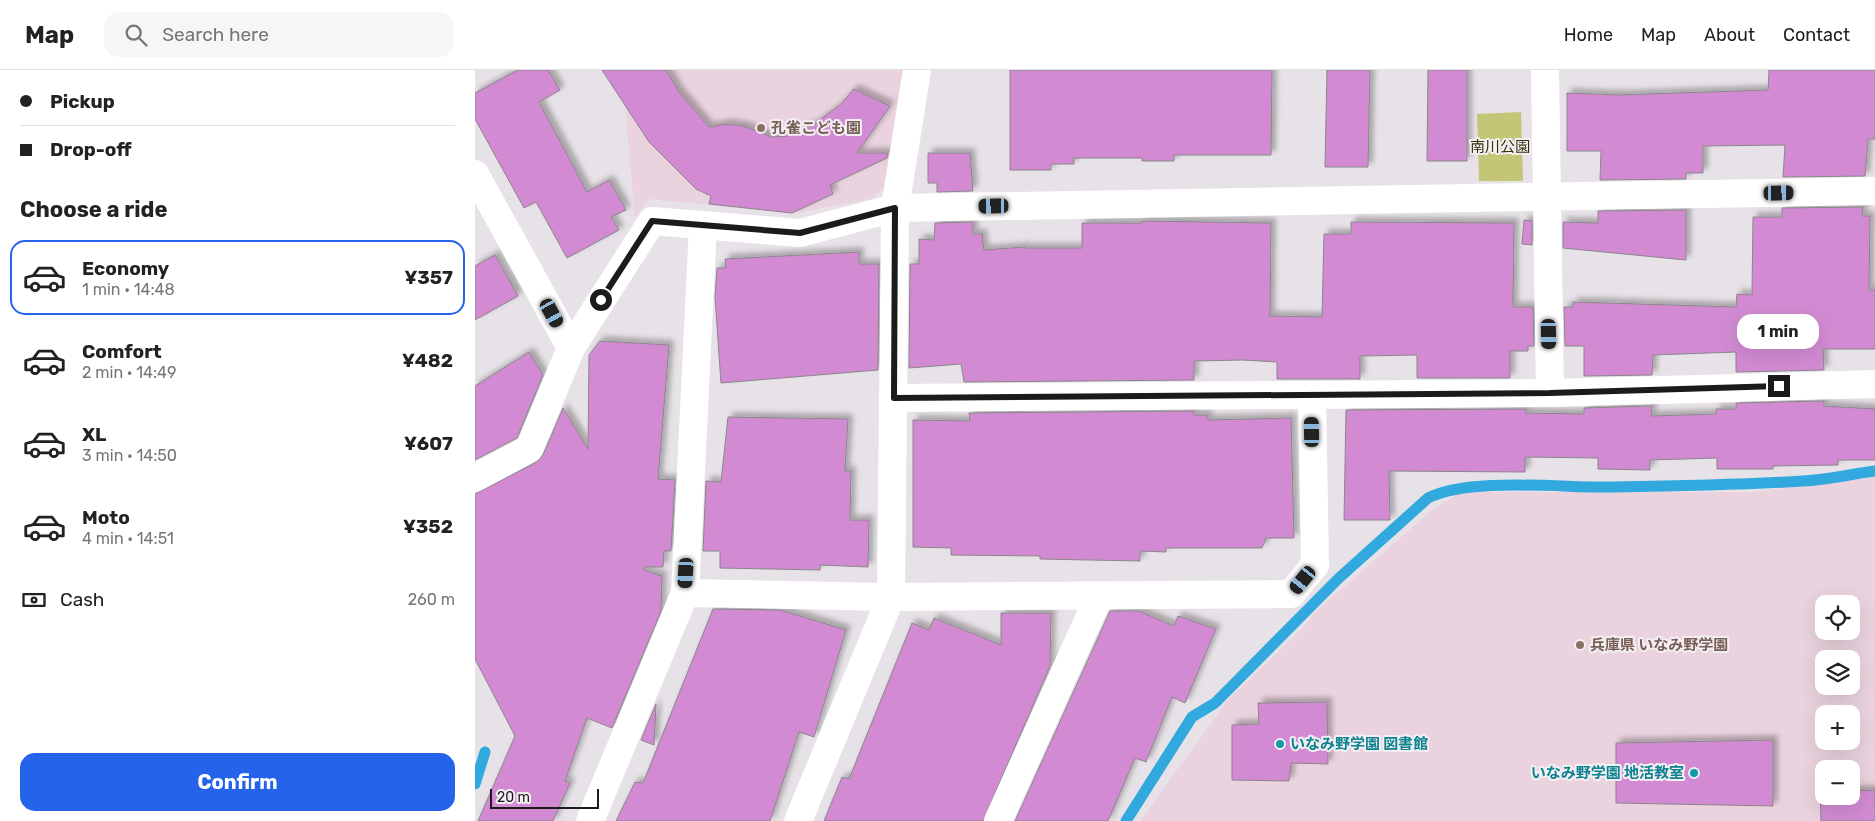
<!DOCTYPE html>
<html lang="en">
<head>
<meta charset="utf-8">
<style>
  body { margin:0; font-family:Rubik,"Noto Sans JP",sans-serif; background:#f6f6f6; color:#222; height:100vh; display:flex; flex-direction:column; font-size:19px; white-space:nowrap }
  * { box-sizing:border-box; margin:0 }
  p { font-size:16px; color:#767676 }
  .icon { flex:none; width:28px; height:28px; fill:none; stroke:currentColor; stroke-width:2; stroke-linecap:round; stroke-linejoin:round }
  .map { position:relative; flex:1; overflow:hidden }
  .details { display:flex; flex-direction:column; background:#fff; width:475px }
  .details>* { flex:none }
  .top-card { display:grid; align-content:center; height:110px; padding:0 20px; background:#fff }
  .buttons { position:absolute; left:1340px; top:525px; display:grid; gap:10px }
  .buttons a { display:grid; place-items:center; width:45px; height:45px; border-radius:10px; background:#fff; box-shadow:0 5px 20px #0002; font-size:25px }
  .scale { position:absolute; left:15px; bottom:12px; width:109px; box-sizing:border-box; padding-left:5px; border:2px solid #1c1b1c; border-top:0; font-size:14px; line-height:18px; white-space:nowrap; color:#1c1b1c; -webkit-text-stroke:4px #f4eff4; paint-order:stroke }
  .end { position:absolute; width:22px; height:22px; margin:-11px; border:6px solid #1c1b1c; background:#fff; box-shadow:0 0 0 2px #fff }
  .from { border-radius:50% }
  .bubble { position:absolute; height:35px; border-radius:15px; background:#fff; box-shadow:0 5px 20px #0002; font-size:16px; font-weight:700; line-height:35px; text-align:center }
  .car { position:absolute; width:15px; height:30px; margin:-15px -8px; border-radius:6px; box-shadow:0 0 4px 1px #0007; background:linear-gradient(#222 24%,#8ab4d8 0 40%,#222 0 76%,#8ab4d8 0 86%,#222 0) }
  .top-card b { display:flex; align-items:center; gap:18px; height:48px; font-size:19px }
  .top-card b+b { border-top:1px solid #e0e0e0 }
  .top-card i { width:12px; height:12px; background:#222 }
  ul { padding:0; list-style:none }
  li { display:flex; align-items:center; gap:15px; height:75px; margin:0 10px 8px; padding:0 10px; border:2px solid transparent; border-radius:15px }
  li div { flex:1 }
  li b { display:block; font-size:19px }
  li em { font-style:normal; font-weight:700 }
  li.active { border-color:#2563eb }
  li>.icon { width:45px; height:45px; stroke-width:1.5 }
  h2 { padding:0 20px; font-size:22px; line-height:60px }
  .pay { display:flex; align-items:center; gap:12px; height:55px; padding:0 20px; font-size:19px }
  .pay p { margin-inline-start:auto }
  .cta { display:flex; gap:10px; margin-top:auto; padding:10px 20px }
  .cta a { flex:1; height:58px; border-radius:15px; background:#2563eb; color:#fff; font-size:20px; font-weight:700; line-height:58px; text-align:center }
  header { display:flex; align-items:center; gap:30px; box-sizing:border-box; height:70px; padding:0 25px; background:#fff; border-bottom:1px solid #e0e0e0 }
  header strong { font-size:24px }
  nav { display:flex; gap:28px; margin-inline-start:auto; font-size:18px }
  .search { width:350px; height:45px; background:#f6f6f6; display:flex; align-items:center; gap:12px; box-sizing:border-box; padding:0 18px; border-radius:15px; color:#767676; font-size:19px }
  main { display:flex; flex:1; min-height:0 }
  .map>svg:first-child { display:block }
  .education { fill:#ead3de; fill-rule:evenodd }
  .green { fill:#c3c677 }
  .lines { fill:none; stroke-linecap:round; stroke-linejoin:round }
  .stream { stroke:#31a9de; stroke-width:11 }
  .building { fill:#d28bd2; stroke:#8a868a; filter:url(#shadow) }
  .street { stroke:#fff; stroke-width:28 }
  .route { stroke:#1c1b1c; stroke-width:6 }
  .education-dot { fill:#8d6e63; stroke:#f4eff4; stroke-width:2 }
  .culture-dot { fill:#0f9aa8; stroke:#f4eff4; stroke-width:2 }
  .labels { text-anchor:middle; stroke-width:4; stroke-linejoin:round; paint-order:stroke }
  .education-label { font-size:15px; font-weight:bold; fill:#785e54; stroke:#f4eff4; text-anchor:start }
  .park-label { font-size:15px; fill:#313204; stroke:#f4eff4 }
  .culture-label { font-size:15px; font-weight:bold; fill:#0d838f; stroke:#f4eff4; text-anchor:start }
</style>
</head>
<body>
<header>
<strong>Map</strong>
<div class="search"><svg class="icon" aria-label="search" viewBox="0 0 24 24"><circle cx="10" cy="10" r="6"/><path d="M15 15l6 6"/></svg>Search here</div>
<nav><a>Home</a><a>Map</a><a>About</a><a>Contact</a></nav>
</header>
<main>
<section class="details">
<div class="top-card">
<b><i class="from"></i>Pickup</b>
<b><i></i>Drop-off</b>
</div>
<h2>Choose a ride</h2>
<ul>
<li class="active"><svg class="icon" aria-label="car" viewBox="0 0 24 24"><path d="M5 17H2v-5l4-1 3-4h7l3 4 3 1v5h-3M9 17h6M6 11h13"/><circle cx="7" cy="17" r="2"/><circle cx="17" cy="17" r="2"/></svg><div><b>Economy</b><p>1 min · 14:48</p></div><em>¥357</em></li>
<li><svg class="icon" aria-label="car" viewBox="0 0 24 24"><path d="M5 17H2v-5l4-1 3-4h7l3 4 3 1v5h-3M9 17h6M6 11h13"/><circle cx="7" cy="17" r="2"/><circle cx="17" cy="17" r="2"/></svg><div><b>Comfort</b><p>2 min · 14:49</p></div><em>¥482</em></li>
<li><svg class="icon" aria-label="car" viewBox="0 0 24 24"><path d="M5 17H2v-5l4-1 3-4h7l3 4 3 1v5h-3M9 17h6M6 11h13"/><circle cx="7" cy="17" r="2"/><circle cx="17" cy="17" r="2"/></svg><div><b>XL</b><p>3 min · 14:50</p></div><em>¥607</em></li>
<li><svg class="icon" aria-label="car" viewBox="0 0 24 24"><path d="M5 17H2v-5l4-1 3-4h7l3 4 3 1v5h-3M9 17h6M6 11h13"/><circle cx="7" cy="17" r="2"/><circle cx="17" cy="17" r="2"/></svg><div><b>Moto</b><p>4 min · 14:51</p></div><em>¥352</em></li>
</ul>
<div class="pay"><svg class="icon" aria-label="cash" viewBox="0 0 24 24"><path d="M3 7h18v10H3z"/><circle cx="12" cy="12" r="2"/></svg>Cash<p>260 m</p></div>
<div class="cta"><a>Confirm</a></div>
</section>
<div class="map">
<svg width="1400" height="751" viewBox="0 0 1400 751">
  <defs>
    <filter id="shadow"><feDropShadow dx="4.5" dy="-4.5" stdDeviation="2.5" flood-color="#0004"/></filter>
  </defs>
  <rect width="100%" height="100%" fill="#e7e2e7"/>
  <g class="education">
    <path d="M147,0h282l-18,116 -15,13 -75,14 -147,-14 -14,19z"/>
    <path d="M1400,407v344h-735l88,-121 77,-74 7,-11 119,-104 29,-19h294zM1349,534h27v27h-27zM1349,589h27v27h-27zM1349,644h27v27h-27zM1349,699h27v27h-27z"/>
  </g>
  <path class="green" d="M1046,42l2,69h-44l-2,-67z"/>
  <g class="lines">
    <g class="stream">
      <path d="M0,714l10,-32"/>
      <path d="M651,751l66,-104 23,-14 124,-125 89,-80c43,-21 135,-10 185,-11 63,-1 127,-2 190,-6 24,-1 48,-7 72,-10"/>
    </g>
  </g>
  <g class="building">
    <path d="M43,0h30l12,20 -21,12 48,90 22,-12 17,30 -15,7 8,13 -52,28 -31,-56 -12,6 -49,-89v-26z"/>
    <path d="M127,0h64l13,22 30,35 18,-3 16,2 29,11 16,-1 25,-11 27,-20 14,-16 36,17 -33,47h31l-1,5 -57,27 3,9 -41,19 -83,-9 2,-8 -15,-7 -47,-47z"/>
    <path d="M535,0h262l-1,85h-97v6h-32v-3h-68v6h-23v6h-41z"/>
    <path d="M852,0h43l-2,97h-43z"/>
    <path d="M953,0h39v91h-40z"/>
    <path d="M1294,0h106v69h-7l-3,37 -82,1 2,-32 -82,1v27h-17v6l-86,1 1,-29h-34v-58l51,2 150,-5z"/>
    <path d="M453,83h42l3,38 -36,1v-9h-9z"/>
    <path d="M1388,137l-1,9h8l-1,74h6v59h-52l1,21 -88,2v-20l-83,3 -1,20 -68,1v-30h-19l-1,-39h9v-5l163,5 1,-13 15,1 1,-78h29v-9z"/>
    <path d="M1211,140v50l-123,-12v-26l35,1v-12z"/>
    <path d="M1049,150l8,1v24l-10,-1z"/>
    <path d="M667,151l129,2 -1,93 52,1 2,-83h27v-12l163,1 -1,84h20l1,39h-6v5h-18v27h-93v-23l-57,1v23h-83v-17l-34,-2 -49,1v19l-230,2 -3,-18 -52,4 1,-104h9v-25l15,1 1,-17 38,-1v12h9l2,16 41,-3v1h57v-25h60z"/>
    <path d="M384,182v12h20l-1,106 -157,13 -6,-86 2,-29h9l-1,-9z"/>
    <path d="M20,185l23,41 -43,24v-54z"/>
    <path d="M125,271l69,4 -11,134 17,1 -4,71h-7l-1,16h-19v3l18,6 -1,35 -49,117 -25,-10 -22,63 5,2 -17,38h-75l37,-85 -40,-77v-165l62,-32 6,-7 20,-47 25,41 1,-94z"/>
    <path d="M54,282l14,23 -26,63 -42,22v-74z"/>
    <path d="M1349,331v5l51,3v51h-37v5l-65,1v3h-56v-11l-67,2v10l-52,-1v-11l-73,-1v15l-136,-1 1,49h-46l2,-110 180,-1v4l58,1v-6l68,-2 -1,10 65,-2v-5h20v-6z"/>
    <path d="M719,341v4h14v5l83,-2 3,120h-28l-4,10h-96v4l-26,-1v10l-100,-2v-3l-89,-1v-7l-38,-1v-127l57,1 -1,-8z"/>
    <path d="M253,347l120,2 -3,52h6l-1,49h19l-1,47 -48,-2v5l-100,-2v-17h-17l3,-70 15,1z"/>
    <path d="M238,539l67,1 66,20 -32,107 -15,-5 -29,89h-154l19,-39 8,1z"/>
    <path d="M635,541h29l35,15 4,-10 38,13 -31,74 -13,-6 -26,65 -11,-4 -27,63h-93z"/>
    <path d="M526,543h50l-1,53 -67,155h-159l18,-44 7,2 63,-156 17,7 5,-12 67,27z"/>
    <path d="M852,632l1,62 -37,-1 -2,18 -57,-1v-55l27,-1 -1,-21z"/>
    <path d="M181,634l-2,41 -13,-5z"/>
    <path d="M1298,670v66l-157,-3v-60z"/>
    <path d="M1400,720v31h-54l-1,-30h4v5h27v-5z"/>
  </g>
  <g class="lines">
    <g class="street">
      <path d="M1070,0l5,323"/>
      <path d="M0,104l96,174"/>
      <path d="M419,328l656,-5 325,-9"/>
      <path d="M0,408l54,-29 42,-101 81,-127 148,12 95,-25 980,-17"/>
      <path d="M210,523l206,4 400,-3 24,-29 -3,-170"/>
      <path d="M115,751l95,-228 18,-367"/>
      <path d="M323,751l93,-224 4,-389 22,-138"/>
      <path d="M523,751l101,-225"/>
    </g>
  </g>
  <g class="lines">
    <path class="route" d="M126,230l51,-79 148,12 95,-25 -1,190 656,-5 229,-7"/>
  </g>
  <g class="education-dot">
    <circle cx="286" cy="58" r="5"/>
    <circle cx="1105" cy="575" r="5"/>
  </g>
  <g class="culture-dot">
    <circle cx="805" cy="674" r="5"/>
    <circle cx="1219" cy="703" r="5"/>
  </g>
  <g class="labels">
    <g class="education-label">
      <text x="296" y="63">孔雀こども園</text>
      <text x="1115" y="580">兵庫県 いなみ野学園</text>
    </g>
    <g class="park-label">
      <text x="1025" y="82">南川公園</text>
    </g>
    <g class="culture-label">
      <text x="815" y="679">いなみ野学園 図書館</text>
      <text x="1209" y="708" text-anchor="end">いなみ野学園 地活教室</text>
    </g>
  </g>
</svg>
<div class="buttons">
<a><svg class="icon" aria-label="locate" viewBox="0 0 24 24"><circle cx="12" cy="12" r="6"/><path d="M12 2v4M12 18v4M2 12h4M18 12h4"/></svg></a>
<a><svg class="icon" aria-label="layers" viewBox="0 0 24 24"><path d="M12 4l9 5-9 5-9-5zM3 14l9 5 9-5"/></svg></a>
<a>+</a>
<a>−</a>
</div>
<div class="scale">20 m</div>
<i class="end from" style="left:126px;top:230px"></i>
<i class="end" style="left:1304px;top:316px"></i>
<div class="bubble" style="left:1262px;top:244px;width:82px">1 min</div>
<i class="car" style="left:1304px;top:123px;rotate:89deg"></i>
<i class="car" style="left:519px;top:136px;rotate:269deg"></i>
<i class="car" style="left:77px;top:243px;rotate:151deg"></i>
<i class="car" style="left:1074px;top:264px;rotate:179deg"></i>
<i class="car" style="left:837px;top:362px;rotate:359deg"></i>
<i class="car" style="left:211px;top:503px;rotate:183deg"></i>
<i class="car" style="left:828px;top:510px;rotate:219deg"></i>
</div>
</main>
</body>
</html>
